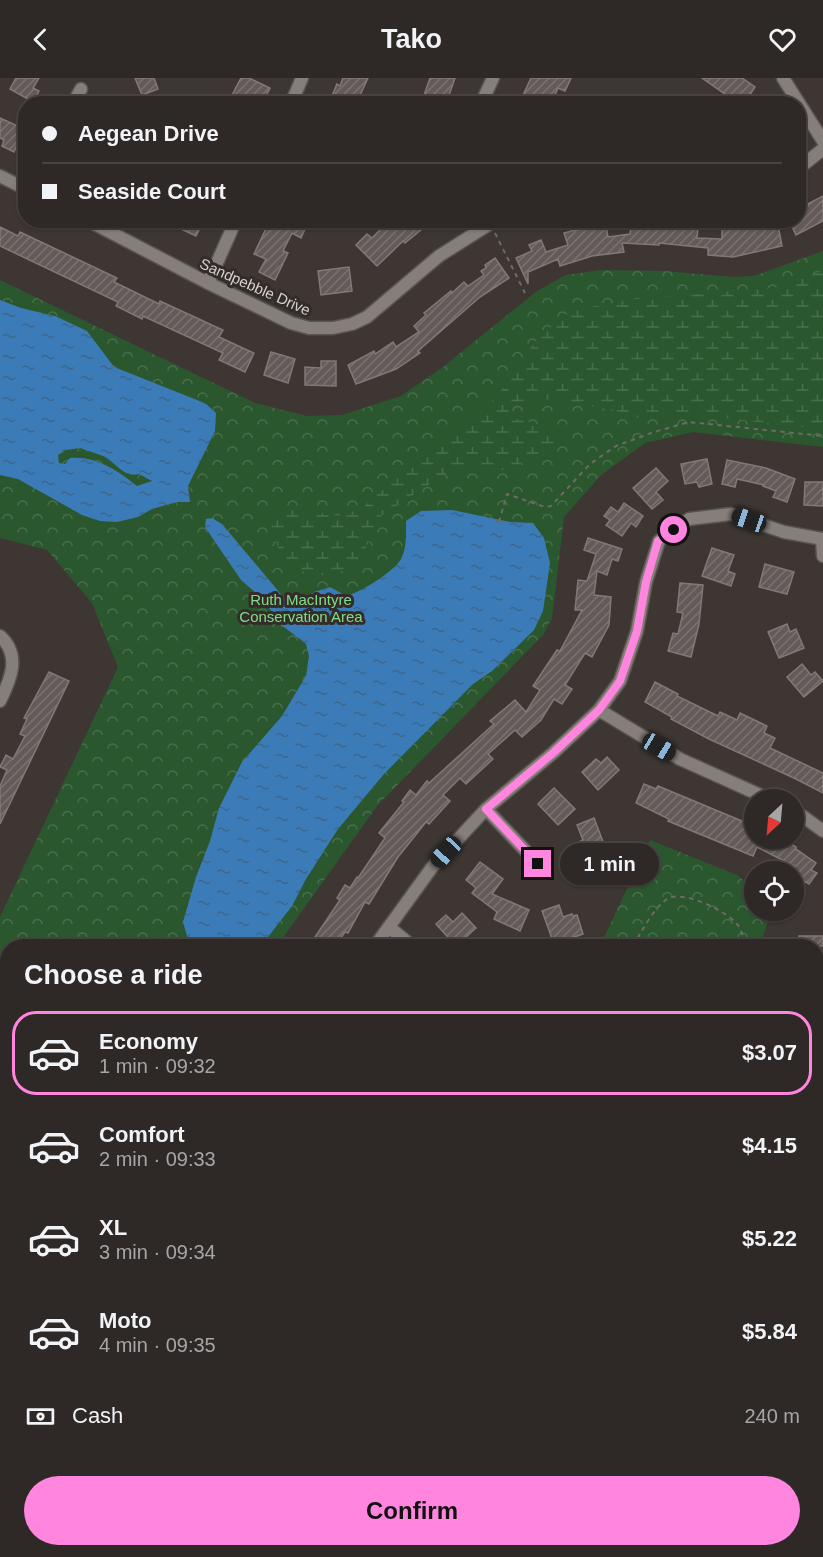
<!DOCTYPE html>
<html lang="en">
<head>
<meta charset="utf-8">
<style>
  body { margin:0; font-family:Arial,sans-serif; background:#3a3432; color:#f1f3f6; height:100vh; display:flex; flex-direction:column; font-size:22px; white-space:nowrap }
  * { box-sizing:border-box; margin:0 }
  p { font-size:20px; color:#a7a6a7 }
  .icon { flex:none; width:33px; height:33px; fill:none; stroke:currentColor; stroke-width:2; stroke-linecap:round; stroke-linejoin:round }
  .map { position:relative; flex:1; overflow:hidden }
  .panel { position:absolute; left:0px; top:861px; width:824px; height:618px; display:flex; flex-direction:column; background:#2e2826; border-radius:24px 24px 0 0; box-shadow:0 2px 4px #0004,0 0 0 2px #494443 }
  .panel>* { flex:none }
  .guide { position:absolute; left:18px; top:18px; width:788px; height:132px; border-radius:24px; box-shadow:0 2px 4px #0004,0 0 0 2px #494443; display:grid; align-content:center; height:132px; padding:0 24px; background:#2e2826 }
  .needle { width:39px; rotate:206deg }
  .buttons { position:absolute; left:744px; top:711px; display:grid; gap:12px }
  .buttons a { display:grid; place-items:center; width:60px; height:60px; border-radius:50%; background:#2e2826; box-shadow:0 2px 4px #0004,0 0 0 2px #494443; font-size:30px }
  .end { position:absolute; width:27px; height:27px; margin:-14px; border:8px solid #ff85de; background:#111; box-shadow:0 0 0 3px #111 }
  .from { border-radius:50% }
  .bubble { position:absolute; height:42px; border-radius:21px; background:#2e2826; box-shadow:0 2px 4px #0004,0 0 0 2px #494443; font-size:20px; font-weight:800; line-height:42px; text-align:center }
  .car { position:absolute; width:18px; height:36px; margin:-18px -9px; border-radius:8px; box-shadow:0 0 4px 2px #0007; background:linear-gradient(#222 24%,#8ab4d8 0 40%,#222 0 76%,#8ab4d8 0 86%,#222 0) }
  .guide b { display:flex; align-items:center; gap:21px; height:57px; font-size:22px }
  .guide b+b { border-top:2px solid #494443 }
  .guide i { width:15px; height:15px; background:#f1f3f6 }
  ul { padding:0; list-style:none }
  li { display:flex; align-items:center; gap:18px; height:84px; margin:0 12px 9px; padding:0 12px; border:3px solid transparent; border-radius:24px }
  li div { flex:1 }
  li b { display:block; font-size:22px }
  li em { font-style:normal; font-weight:800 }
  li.active { border-color:#ff85de }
  li>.icon { width:54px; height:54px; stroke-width:1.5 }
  h2 { padding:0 24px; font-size:27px; line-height:72px }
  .pay { display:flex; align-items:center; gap:15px; height:66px; padding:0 24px; font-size:22px }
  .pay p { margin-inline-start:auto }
  .action { display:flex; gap:12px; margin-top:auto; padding:12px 24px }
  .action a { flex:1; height:69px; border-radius:36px; background:#ff85de; color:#111; font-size:24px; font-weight:800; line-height:69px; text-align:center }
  header { display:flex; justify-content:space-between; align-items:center; height:78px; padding:0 24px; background:#2e2826; font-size:27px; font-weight:800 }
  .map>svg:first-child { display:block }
  .grass { fill:#2b572f }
  .forest { fill:url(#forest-crowns) }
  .wetland { fill:url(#wetland-marsh) }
  .water { fill:url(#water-ripples); fill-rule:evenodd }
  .building { fill:url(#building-hatch); stroke:#827977; stroke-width:1.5 }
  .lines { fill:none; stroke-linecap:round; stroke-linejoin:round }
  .minor-casing { stroke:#595351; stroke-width:15 }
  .path { stroke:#706a67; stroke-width:2; stroke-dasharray:4.5 4.5; stroke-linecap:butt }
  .minor { stroke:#867e7a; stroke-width:12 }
  .route { stroke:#ff85de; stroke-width:8 }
  .labels { text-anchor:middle; stroke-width:6; stroke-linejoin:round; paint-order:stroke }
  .street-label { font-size:15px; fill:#d5d1cf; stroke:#332c29 }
  .park-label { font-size:15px; fill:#81dc88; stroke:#332c29 }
</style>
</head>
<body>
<header><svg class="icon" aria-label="back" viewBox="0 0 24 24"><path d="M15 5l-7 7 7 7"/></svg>Tako<svg class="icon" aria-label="heart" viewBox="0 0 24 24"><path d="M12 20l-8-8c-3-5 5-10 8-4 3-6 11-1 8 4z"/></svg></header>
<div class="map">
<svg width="823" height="1479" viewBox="0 0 823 1479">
  <defs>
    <pattern id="forest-crowns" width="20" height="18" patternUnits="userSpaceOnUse" patternTransform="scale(1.5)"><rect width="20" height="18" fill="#2b572f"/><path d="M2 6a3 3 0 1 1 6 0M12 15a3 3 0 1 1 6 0" fill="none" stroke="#496e4c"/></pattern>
    <pattern id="wetland-marsh" width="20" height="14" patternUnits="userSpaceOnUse" patternTransform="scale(1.5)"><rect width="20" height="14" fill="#2b572f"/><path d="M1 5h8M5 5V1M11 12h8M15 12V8" fill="none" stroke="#496e4c"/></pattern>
    <pattern id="water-ripples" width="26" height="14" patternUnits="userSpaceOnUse" patternTransform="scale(1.5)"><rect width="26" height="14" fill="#3b7bb7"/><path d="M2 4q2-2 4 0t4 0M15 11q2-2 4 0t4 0" fill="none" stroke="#3d668d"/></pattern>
    <pattern id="building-hatch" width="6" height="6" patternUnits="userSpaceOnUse" patternTransform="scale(1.5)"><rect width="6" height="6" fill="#645b59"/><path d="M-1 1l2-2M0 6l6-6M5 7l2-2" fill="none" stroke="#797270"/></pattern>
  </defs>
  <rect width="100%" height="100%" fill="#3d3633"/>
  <path class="grass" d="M816,1426l7,5v48h-22l-19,-7h34z"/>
  <g class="forest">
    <path d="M823,173v196l-130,-15 -48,11 -44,32 -37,42 -12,101 -9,17 -166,171 -100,140h-269v454l-8,1v-484l118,-250 -26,-64 -45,-53 -47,-12v-258l255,123 52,13 35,-1 59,-19 42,-29 94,-76 29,-16 35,-5 64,1 68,6 21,-1z"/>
    <path d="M650,762l87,35 17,14v21l17,1 -9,29 1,6h-163z"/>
    <path d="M816,939l7,6v42l-7,-2z"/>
    <path d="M823,1276v84l-7,18v-101z"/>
  </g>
  <path class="wetland" d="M823,193v156h-24l-114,-14 -42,6 -30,-9 -61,-11 -40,3 -3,8 2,7 44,12 1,9 -8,16 -51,18 -40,-6 -76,50 -18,38 -25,20 -24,2 -27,-11 -17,-34 3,-24 25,1 40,8 23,-7 77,-67 58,-44 42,-60 34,-28 64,-11 138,-11z"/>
  <g class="water">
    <path d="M0,222l21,8 34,8 32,15 27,36 83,33 9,4 10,9 -1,18 -27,55 2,16h-13l-25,7 -14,8 -21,5 -17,-1 -18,-6 -64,-36 -18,-4zM80,370c7,3 16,5 23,8 13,6 20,22 36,18l13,7 -15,5c-20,-16 -41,-30 -67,-28l-5,6 -6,-1 -1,-8 8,-5z"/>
    <path d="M452,432l58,12 23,1 11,15 6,25 -7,48 -9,19 -42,41 -19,13 -89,90 -46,55 -32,50 -14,27 -31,40h-71l-7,-24 13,-45 14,-36 9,-33 23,-46 40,-46 24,-40 3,-20 -3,-12 -26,-20 -17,-25 -22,-19 -36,-53 1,-8 6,-1 10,6 68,81 5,2 19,-15 16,-5 16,9c12,-2 49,-25 55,-37 6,-12 5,-25 5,-38l15,-10z"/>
  </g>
  <g class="building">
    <path d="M16,0h23l-6,10 6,3 -6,11 -23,-13z"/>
    <path d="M135,0h19l4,11 -16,6z"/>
    <path d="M241,0h8l21,10 -7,14 -12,-6 -3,8h-10l-8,-5z"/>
    <path d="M343,0h25l-12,26h-8l-16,-8 5,-12 3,2z"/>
    <path d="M430,0h25l-9,26h-25z"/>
    <path d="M531,0h40l-6,13 -7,-3 -7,16h-32z"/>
    <path d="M702,0h40l13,9 -11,17h-5z"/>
    <path d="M0,40l24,11 -10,23 -12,-6 2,-6 -4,-2z"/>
    <path d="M823,118v25l-27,14 -7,-15h9v-11z"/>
    <path d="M162,142h42l-8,16z"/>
    <path d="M270,142h39l-8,18 -9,-5 -9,18 5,2 -13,27 -16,-8 7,-13 -12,-5z"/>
    <path d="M390,142h43l-28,23 -2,-2 -26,25 -21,-21 11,-11 5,4z"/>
    <path d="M646,142h37l-1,3h7l-1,4 10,1 -1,10 25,1v-15l21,1 19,-5h15l5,26 -49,11 -25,-2v-7l-49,-5v2l-37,-2 2,9 -32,4 -32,10 -2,-7 -30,13v12l-12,-26 16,-7 -3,-6 12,-5 5,12 22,-7 -4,-12 15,-4v1l27,-4 2,11 22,-3 1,-8 15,1z"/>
    <path d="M0,149l18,9 2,-4 97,46 -3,4 45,22 1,-3 63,29 -4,7 35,16 -9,19 -26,-12 4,-7 -80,-37 -1,3 -26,-13 2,-4 -118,-56z"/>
    <path d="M495,180l14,20 -29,19 -62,54 2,2 -24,16 -40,15 -8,-19 26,-14 1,3 18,-12 3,5 23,-15 -5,-6 12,-11 -2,-2 27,-22 1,2 12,-11 4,4 16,-11 -3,-4 5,-3 -1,-3z"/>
    <path d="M349,189l3,24 -31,4 -3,-24z"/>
    <path d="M271,274l24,7 -7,24 -24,-8z"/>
    <path d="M321,283h15v25l-31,-1v-18l16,1z"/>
    <path d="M707,381l5,25 -13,3 -2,-5 -12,2 -4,-20z"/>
    <path d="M727,382l39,8 29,11 -8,23 -14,-5 3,-6 -13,-5 1,-1 -27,-6 -2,8 -13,-3z"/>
    <path d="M656,390l12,13 -12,11 7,8 -11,9 -19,-21z"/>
    <path d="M805,404h18v24l-19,-1z"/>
    <path d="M624,425l19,13 -7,11 -5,-4 -9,13 -16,-11 4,-5 -6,-4 7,-9 7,5z"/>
    <path d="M588,460l34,11 -4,12 -6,-2 -5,16 -10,-4 -3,24 17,2 -2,28 -17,32 -7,-4 -20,32 7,4 -10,15 -8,-5 -13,21 -19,17 -7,-7 -27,24 5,5 -27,25 -6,-6 -17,17 7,6 -21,23 -3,-2 -28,35 -29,47 -4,-2 -17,31 -3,-1 -10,14h-26l31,-46 -3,-2 8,-13 5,3 7,-11 1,1 27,-40 -6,-5 25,-31 -2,-1 8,-11 6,5 11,-14 2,2 65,-59 -4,-3 25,-21 11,12 14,-22 -7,-4 24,-36 3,1 22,-41h-7l3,-30 9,1 9,-27 -12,-4z"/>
    <path d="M712,470l22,7 -6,16 7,3 -4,12 -29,-10z"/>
    <path d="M765,486l29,8 -7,22 -28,-7z"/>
    <path d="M680,505l23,2 -4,39 -8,33 -23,-6 5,-18 5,1 5,-21 -6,-1z"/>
    <path d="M787,546l3,8 6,-3 8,19 -25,10 -11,-26z"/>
    <path d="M802,586l9,11 4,-3 8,9 -19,16 -17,-20z"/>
    <path d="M49,594l20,9 -69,143v-38l7,-16 -7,-3 6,-12 7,4 12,-23 -5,-2 7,-15 -3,-1z"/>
    <path d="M655,604l23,12 -1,2 41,20 2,-4 17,8 3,-7 27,13 -3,7 11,5 -5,10 53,25v20l-29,-15 -85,-39 -38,-20 1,-2 -27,-15z"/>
    <path d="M607,679l12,13 -21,20 -16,-18 14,-13 5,4z"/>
    <path d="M644,706l12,5 2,-3 96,40v12h26l16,9v2l20,14 -5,7 6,3 -8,11 -5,-3 -5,6 -5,-4v-17l-37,-19 -4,9 -85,-35 1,-2 -33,-16z"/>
    <path d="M554,710l21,21 -17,16 -20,-21z"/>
    <path d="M594,740l11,29 -22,9 -6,-13 6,-3 -6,-15z"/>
    <path d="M480,784l23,17 -11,15 37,16 -9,21 -26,-12 3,-7 -25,-19 4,-5 -10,-8z"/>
    <path d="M559,827l4,12 9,-3 1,2 4,-1 6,19 -29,10 -12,-33z"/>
    <path d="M462,835l14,15 -20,18 -20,-22 10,-9 7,7z"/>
    <rect x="799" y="858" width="24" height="10"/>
  </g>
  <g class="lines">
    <g class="minor-casing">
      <g id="minor">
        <path d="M783,0l40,63"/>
        <path d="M73,26l8,-15"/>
        <path d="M291,26l11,-26"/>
        <path d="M481,26l12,-26"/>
        <path d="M798,91l25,-20"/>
        <path d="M0,98l26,13"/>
        <path d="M87,142l121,63 83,40 18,5h24l19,-4 15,-7 72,-61 57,-36"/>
        <path d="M208,205l28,-63"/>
        <path d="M822,461l1,17"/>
        <path d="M0,558c21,19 11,43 0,65"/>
        <path d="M599,632l81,49 91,41"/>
        <path d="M486,731l52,55"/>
        <path d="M794,732l29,21"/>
        <path d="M389,849l23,19"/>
        <path d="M375,868l58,-80 53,-57 67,-56 46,-43 21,-29 17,-50 9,-49 13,-41 30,-22 42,-5 53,18 39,7"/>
        <path d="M816,1093l7,12"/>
        <path d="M816,1184l7,-2"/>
        <path d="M0,1405h8"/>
        <path d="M303,1479l4,-7"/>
      </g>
    </g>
    <g class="path">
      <path d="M495,155l30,60"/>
      <path d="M495,442l10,3"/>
      <path d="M499,444l8,-28 38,13 6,-1 39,-42 26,-18 38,-14 35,-10 134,14"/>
      <path d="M174,868l-1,-2 10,-4"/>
      <path d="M633,868c8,-13 22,-41 36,-48 17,-7 57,13 68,26 5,6 6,15 8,22"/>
      <path d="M816,955l7,4"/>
    </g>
    <use href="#minor" class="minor"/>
  </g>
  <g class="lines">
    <path class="route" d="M538,786l-52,-55 67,-56 46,-43 21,-29 17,-50 9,-49 12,-41 16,-11"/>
  </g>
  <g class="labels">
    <g class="street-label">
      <text transform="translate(255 209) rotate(24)" y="5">Sandpebble Drive</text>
    </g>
    <g class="park-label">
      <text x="301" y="527">Ruth MacIntyre<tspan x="301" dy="17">Conservation Area</tspan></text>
    </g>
  </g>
</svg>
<div class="buttons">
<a><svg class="needle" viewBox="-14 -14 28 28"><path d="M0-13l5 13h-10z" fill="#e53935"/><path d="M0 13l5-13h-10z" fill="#a7a6a7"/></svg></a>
<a><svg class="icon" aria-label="locate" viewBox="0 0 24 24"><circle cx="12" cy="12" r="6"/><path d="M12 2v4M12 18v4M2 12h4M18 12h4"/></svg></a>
</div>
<i class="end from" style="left:674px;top:452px"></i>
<i class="end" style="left:538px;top:786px"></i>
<div class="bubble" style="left:560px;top:765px;width:99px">1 min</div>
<i class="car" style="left:749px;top:442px;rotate:289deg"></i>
<i class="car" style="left:659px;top:669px;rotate:121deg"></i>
<i class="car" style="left:446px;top:774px;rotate:223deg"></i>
<div class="guide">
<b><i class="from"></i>Aegean Drive</b>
<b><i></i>Seaside Court</b>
</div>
<section class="panel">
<h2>Choose a ride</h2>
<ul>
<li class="active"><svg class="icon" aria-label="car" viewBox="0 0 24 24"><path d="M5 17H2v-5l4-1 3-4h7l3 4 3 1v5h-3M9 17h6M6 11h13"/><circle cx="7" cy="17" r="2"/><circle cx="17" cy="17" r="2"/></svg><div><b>Economy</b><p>1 min · 09:32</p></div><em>$3.07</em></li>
<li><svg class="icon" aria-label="car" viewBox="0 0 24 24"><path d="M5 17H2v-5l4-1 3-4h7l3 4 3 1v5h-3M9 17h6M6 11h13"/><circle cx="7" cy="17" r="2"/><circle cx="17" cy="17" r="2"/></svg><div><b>Comfort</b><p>2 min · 09:33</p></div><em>$4.15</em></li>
<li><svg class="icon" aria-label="car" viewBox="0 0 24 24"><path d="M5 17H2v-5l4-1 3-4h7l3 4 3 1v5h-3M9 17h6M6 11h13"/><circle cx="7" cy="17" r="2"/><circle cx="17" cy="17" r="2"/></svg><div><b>XL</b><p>3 min · 09:34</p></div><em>$5.22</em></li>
<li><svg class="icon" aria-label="car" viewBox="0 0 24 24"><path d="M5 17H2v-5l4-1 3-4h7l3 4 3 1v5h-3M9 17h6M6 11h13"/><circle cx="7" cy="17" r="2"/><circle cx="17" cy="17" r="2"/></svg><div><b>Moto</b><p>4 min · 09:35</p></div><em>$5.84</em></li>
</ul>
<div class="pay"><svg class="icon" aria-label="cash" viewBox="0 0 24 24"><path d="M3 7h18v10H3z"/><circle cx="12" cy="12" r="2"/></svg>Cash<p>240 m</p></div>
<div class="action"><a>Confirm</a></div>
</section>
</div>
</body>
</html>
